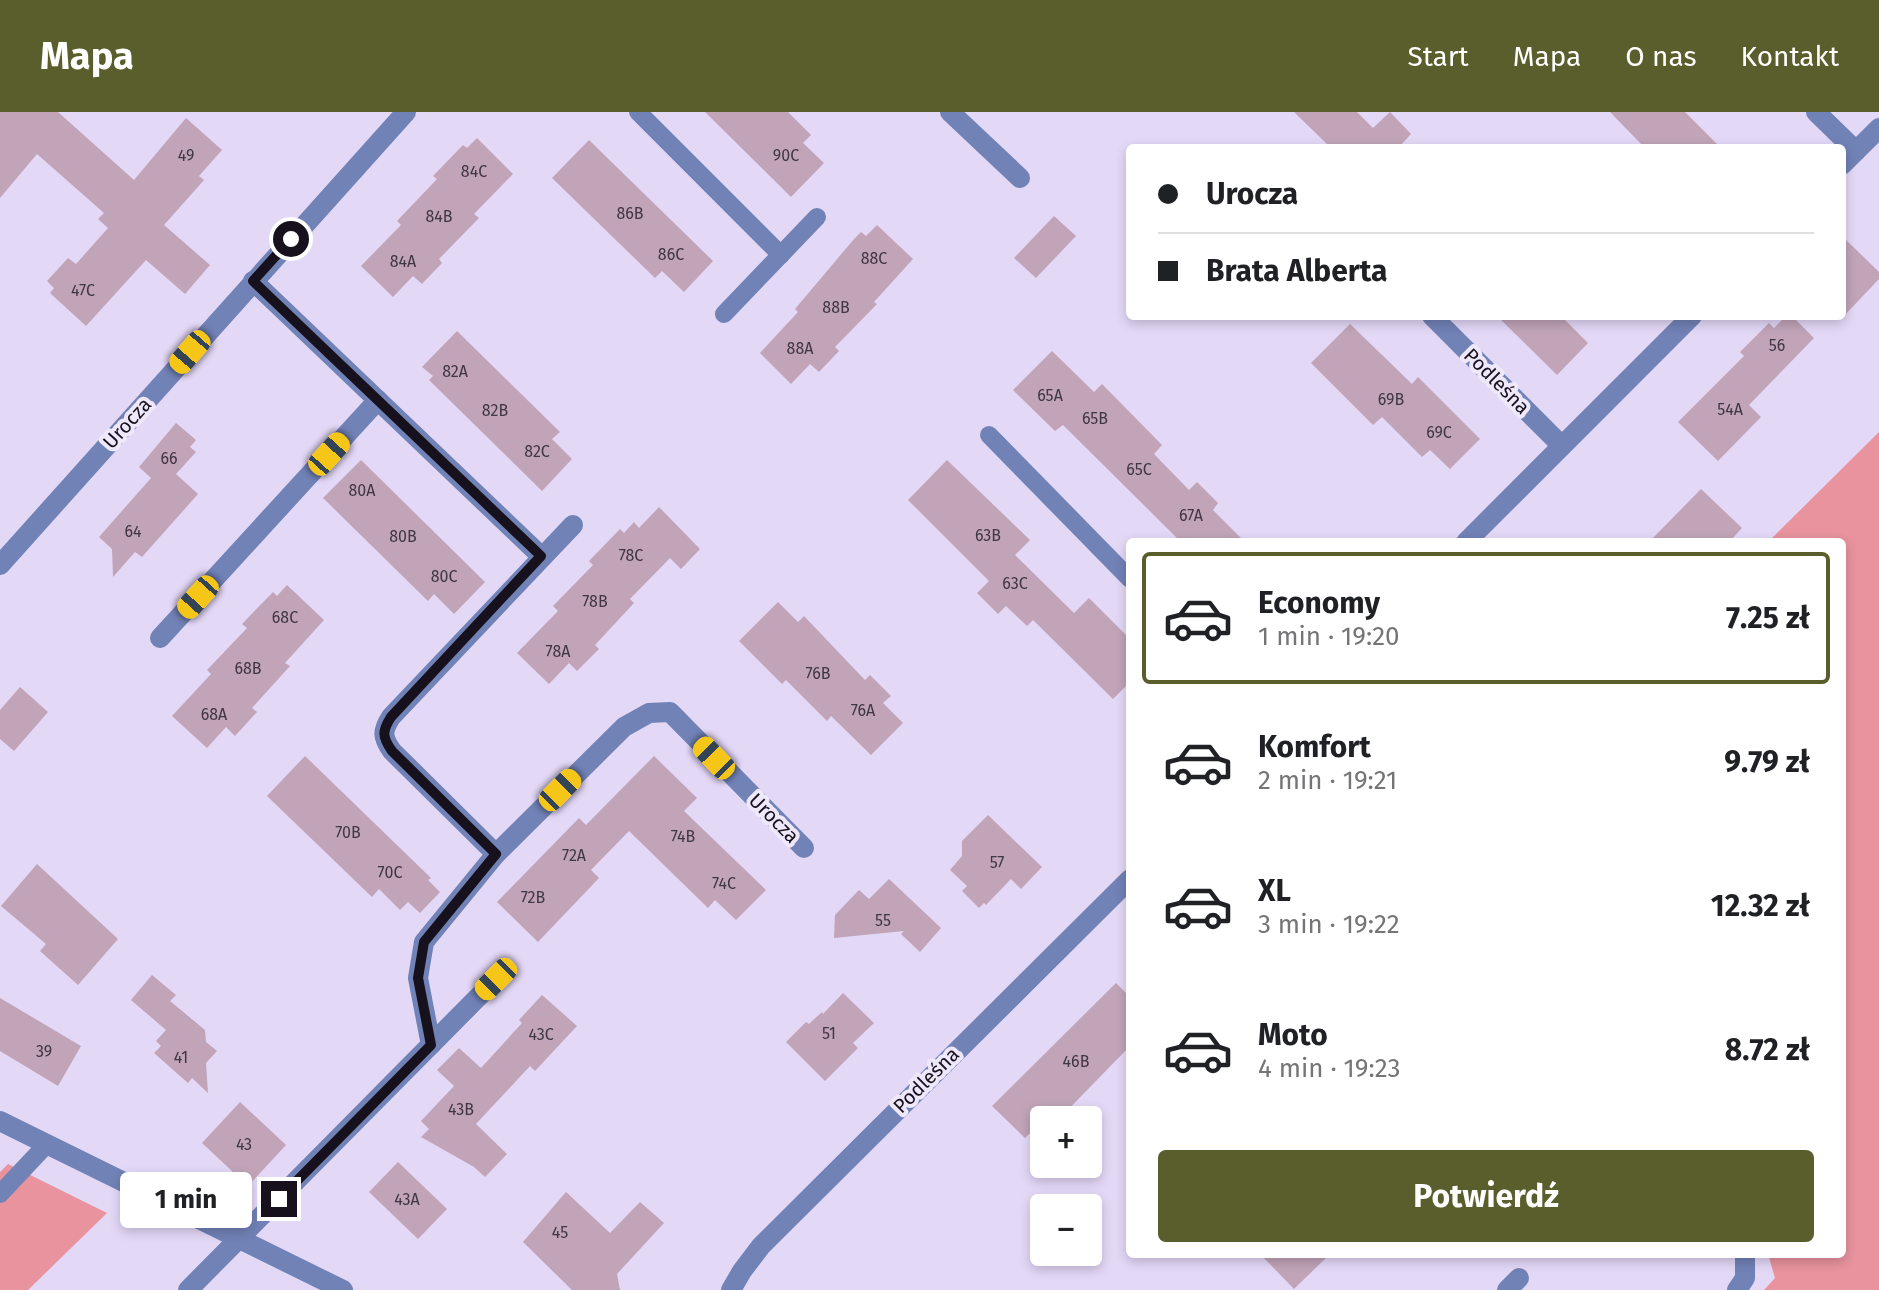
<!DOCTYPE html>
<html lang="pl">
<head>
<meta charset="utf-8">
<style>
  body { margin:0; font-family:"Fira Sans",sans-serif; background:#f6f6f6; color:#202124; height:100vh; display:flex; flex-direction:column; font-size:30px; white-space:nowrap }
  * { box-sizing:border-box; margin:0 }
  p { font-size:26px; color:#757577 }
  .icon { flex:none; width:44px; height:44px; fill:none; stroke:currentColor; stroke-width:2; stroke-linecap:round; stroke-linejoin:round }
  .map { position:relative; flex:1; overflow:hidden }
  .panel { position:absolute; left:1126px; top:426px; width:720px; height:720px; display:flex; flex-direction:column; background:#fff; border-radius:8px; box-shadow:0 4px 12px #0003 }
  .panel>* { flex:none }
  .top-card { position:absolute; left:1126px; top:32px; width:720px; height:176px; border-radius:8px; box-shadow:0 4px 12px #0003; display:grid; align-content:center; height:176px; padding:0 32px; background:#fff }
  .tools { position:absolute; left:1030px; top:994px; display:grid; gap:16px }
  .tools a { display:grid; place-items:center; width:72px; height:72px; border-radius:8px; background:#fff; box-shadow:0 4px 12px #0003; font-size:40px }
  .end { position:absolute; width:36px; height:36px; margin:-18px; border:10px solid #16111c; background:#fff; box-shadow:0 0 0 4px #fff }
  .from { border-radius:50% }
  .bubble { position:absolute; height:56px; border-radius:8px; background:#fff; box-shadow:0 4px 12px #0003; font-size:26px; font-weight:700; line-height:56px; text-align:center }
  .car { position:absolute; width:24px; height:48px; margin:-24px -12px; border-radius:10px; box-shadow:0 0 6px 2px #0007; background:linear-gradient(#f5c518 24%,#345 0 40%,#f5c518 0 76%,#345 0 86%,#f5c518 0) }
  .top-card b { display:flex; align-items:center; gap:28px; height:76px; font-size:30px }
  .top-card b+b { border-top:2px solid #e0e0e0 }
  .top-card i { width:20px; height:20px; background:#202124 }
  ul { padding:14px 0 0; list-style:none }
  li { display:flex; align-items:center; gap:24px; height:132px; margin:0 16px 12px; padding:0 16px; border:4px solid transparent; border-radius:8px }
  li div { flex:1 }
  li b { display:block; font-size:30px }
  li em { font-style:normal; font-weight:700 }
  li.on { border-color:#5a5e2c }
  li>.icon { width:72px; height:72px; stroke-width:1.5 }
  .button { display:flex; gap:16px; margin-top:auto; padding:16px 32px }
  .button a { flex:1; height:92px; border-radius:8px; background:#5a5e2c; color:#fff; font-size:32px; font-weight:700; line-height:92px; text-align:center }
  header { display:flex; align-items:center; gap:48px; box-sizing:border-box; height:112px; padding:0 40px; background:#5a5e2c; color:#fff }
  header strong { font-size:38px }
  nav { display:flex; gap:44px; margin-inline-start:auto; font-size:28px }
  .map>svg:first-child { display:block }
  .green { fill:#e8939e }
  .building { fill:#c1a4b8 }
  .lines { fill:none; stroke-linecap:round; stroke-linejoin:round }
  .lane { stroke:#7182b7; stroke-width:18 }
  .street { stroke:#7182b7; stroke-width:20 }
  .route { stroke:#16111c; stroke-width:10 }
  .labels { text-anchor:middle; stroke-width:8; stroke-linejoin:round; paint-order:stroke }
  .number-label { font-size:16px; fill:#413643 }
  .street-label { font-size:20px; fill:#16111c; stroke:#efe8fa }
</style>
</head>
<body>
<header>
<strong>Mapa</strong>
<nav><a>Start</a><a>Mapa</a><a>O nas</a><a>Kontakt</a></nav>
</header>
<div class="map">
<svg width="1879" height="1178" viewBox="0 0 1879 1178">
  <rect width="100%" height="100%" fill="#e4d8f7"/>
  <g class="green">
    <path d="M1879,320v858h-115l11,-12 -7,-24h74v-712h-74z"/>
    <path d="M8,1052l99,49 -79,77h-28v-118z"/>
  </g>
  <g class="building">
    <path d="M0,0h58l76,68 52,-62 36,32 -23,26 5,4 -40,45 46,40 -25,29 -39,-34 -60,66 -36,-33 4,-5 -7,-7 21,-23 8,6 32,-36 -10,-9 6,-6 -67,-59 -37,44z"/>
    <path d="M705,0h83l23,23 -8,8 21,20 -33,34z"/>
    <path d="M1294,0h63l16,16 17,-16 21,22 -13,14h-67z"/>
    <path d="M1610,0h75l36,36h-76z"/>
    <path d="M477,26l36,36 -39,40 5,4 -40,41 3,4 -20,21 -9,-8 -20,21 -32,-31 40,-41 -4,-4 40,-42 -4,-3 30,-31 4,3z"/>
    <path d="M589,28l124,121 -29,31 -22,-21 -7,7 -103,-100z"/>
    <path d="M1054,104l22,20 -40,42 -22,-20z"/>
    <path d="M877,113l36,34 -39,43 3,2 -42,43 4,4 -20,21 -9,-8 -19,20 -31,-31 38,-41 -3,-3 59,-70 7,-7 5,4z"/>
    <path d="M1842,124l37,36v7l-37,39z"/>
    <path d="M1497,204h64l27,27 -31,32z"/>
    <path d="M1786,204h6l22,22 -65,67 12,12 -43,44 -40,-39 66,-66 -4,-4 29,-29 5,5z"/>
    <path d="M1350,212l62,60 6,-7 62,62 -30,30 -20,-19 -8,7 -40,-40 -9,8 -62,-62z"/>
    <path d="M457,219l103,101 -8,7 20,20 -30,32 -113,-111 4,-4 -11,-9z"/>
    <path d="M1052,239l42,41 8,-8 60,61 -8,9 35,36 8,-8 21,21 -5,7 32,32h-64l-118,-117 -8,6 -42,-41z"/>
    <path d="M176,311l20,17 -6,7 6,5 -20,22 22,20 -56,63 -7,-5 -22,25 -1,-28 -13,-12 52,-59 -12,-11z"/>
    <path d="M361,348l124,122 -31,32 -20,-20 -6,7 -105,-103z"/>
    <path d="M947,348l83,80 -15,15 59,58 15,-15 41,41v43l-17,17 -80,-79 -6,6 -21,-20 -8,8 -21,-21 12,-12 -81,-81z"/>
    <path d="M1701,377l41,39 -13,14h-80z"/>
    <path d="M659,395l41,42 -19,20 -11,-11 -40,41 4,4 -39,42 4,4 -22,22 -8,-8 -20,21 -32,-31 41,-42 -5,-5 40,-41 -4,-4 31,-32 4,4 10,-11 5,6z"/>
    <path d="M287,473l37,35 -39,43 5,3 -38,42 5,4 -22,24 -9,-9 -19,21 -35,-32 39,-42 -4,-4 40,-42 -5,-4 31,-32 4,4z"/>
    <path d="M778,490l20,20 6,-6 61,64 5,-5 21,21 -8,7 20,20 -32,32 -40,-39 -4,5 -41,-41 -4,4 -43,-43z"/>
    <path d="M20,575l28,25 -34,39 -14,-12v-29z"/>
    <path d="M305,644l126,122 -3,2 12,12 -20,21 -12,-11 -8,8 -21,-21 -7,8 -105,-101z"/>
    <path d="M654,644l43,42 -13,13 82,79 -30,30 -21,-20 -7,8 -79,-77 -38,39 8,8 -61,64 -41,-40 82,-84 7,7z"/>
    <path d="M988,703l54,52 -21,22 -10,-10 -25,26 -2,-2 -5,5 -17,-17 5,-5 -17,-16 12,-14v-15z"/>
    <path d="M37,752l81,75 -40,46 -38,-34 6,-7 -45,-38z"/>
    <path d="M889,767l52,49 -21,24 -19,-18 3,-3 -70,7 1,-23 24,-25 10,9z"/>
    <path d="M152,863l24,20 -6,6 35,29 1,12 11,9 -11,12 2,30 -16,-15 -4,5 -34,-30 7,-7 -5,-5 10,-11 -35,-30z"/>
    <path d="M1116,871l14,14v49l-72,74h-14l-19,18 -33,-32z"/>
    <path d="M843,881l31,30 -21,20 5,5 -33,33 -39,-39 20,-20 3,2 13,-12 1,2z"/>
    <path d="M542,883l35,31 -42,45 -5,-5 -54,58 31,30 -22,23 -11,-10 -53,-30 8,-8 -8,-8 33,-35 -17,-16 22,-22 22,20 41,-45 -3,-3z"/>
    <path d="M0,886l81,48 -23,40 -58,-35z"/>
    <path d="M240,990l46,43 -38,41 -46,-43z"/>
    <path d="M398,1050l49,47 -29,30 -49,-47z"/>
    <path d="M566,1080l44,41 30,-31 24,21 -47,51 3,16h-48l-49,-48z"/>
    <path d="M1260,1142h70l-36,35z"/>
  </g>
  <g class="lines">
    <g class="lane">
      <path d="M638,0l143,143"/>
      <path d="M724,202l93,-97"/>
      <path d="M989,323l141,144"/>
      <path d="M0,1082l47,-50"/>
    </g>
    <g class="street">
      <path d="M950,0l70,66"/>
      <path d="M1816,0l40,39"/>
      <path d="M1842,53l37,-37"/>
      <path d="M253,169l288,275"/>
      <path d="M1432,204l130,130"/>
      <path d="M1466,430l226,-226"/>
      <path d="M0,453l406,-453"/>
      <path d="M160,526l218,-238"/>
      <path d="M496,742l-104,-103c-10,-14 -10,-20 -1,-34l182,-192"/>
      <path d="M431,933l-13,-67 6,-36 72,-88 128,-127 25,-14 21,-1 134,136"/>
      <path d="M0,1009l343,169"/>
      <path d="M188,1178l308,-311"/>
      <path d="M731,1178l11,-19 19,-25 369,-367"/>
      <path d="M1507,1178l12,-12"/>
      <path d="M1737,1178l8,-12v-24"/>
    </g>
  </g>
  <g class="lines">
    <path class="route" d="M279,1087l152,-154 -13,-67 6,-36 72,-88 -104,-103c-10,-14 -10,-20 -1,-34l150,-161 -288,-275 38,-42"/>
  </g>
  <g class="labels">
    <g class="number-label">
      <text x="186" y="49">49</text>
      <text x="786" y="49">90C</text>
      <text x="474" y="65">84C</text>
      <text x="630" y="107">86B</text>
      <text x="439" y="110">84B</text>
      <text x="671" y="148">86C</text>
      <text x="874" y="152">88C</text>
      <text x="403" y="155">84A</text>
      <text x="83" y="184">47C</text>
      <text x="836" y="201">88B</text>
      <text x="1777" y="239">56</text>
      <text x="800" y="242">88A</text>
      <text x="455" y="265">82A</text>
      <text x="1050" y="289">65A</text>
      <text x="1391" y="293">69B</text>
      <text x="1730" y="303">54A</text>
      <text x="495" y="304">82B</text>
      <text x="1095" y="312">65B</text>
      <text x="1439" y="326">69C</text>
      <text x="537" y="345">82C</text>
      <text x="169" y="352">66</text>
      <text x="1139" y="363">65C</text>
      <text x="362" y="384">80A</text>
      <text x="1191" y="409">67A</text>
      <text x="133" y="425">64</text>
      <text x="988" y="429">63B</text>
      <text x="403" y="430">80B</text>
      <text x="631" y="449">78C</text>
      <text x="444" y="470">80C</text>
      <text x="1015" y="477">63C</text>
      <text x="595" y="495">78B</text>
      <text x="285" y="511">68C</text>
      <text x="558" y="545">78A</text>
      <text x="248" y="562">68B</text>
      <text x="818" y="567">76B</text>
      <text x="863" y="604">76A</text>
      <text x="214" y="608">68A</text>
      <text x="348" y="726">70B</text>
      <text x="683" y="730">74B</text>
      <text x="574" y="749">72A</text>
      <text x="997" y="756">57</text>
      <text x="390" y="766">70C</text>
      <text x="724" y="777">74C</text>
      <text x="533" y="791">72B</text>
      <text x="883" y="814">55</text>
      <text x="829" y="927">51</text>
      <text x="541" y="928">43C</text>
      <text x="44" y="945">39</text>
      <text x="181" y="951">41</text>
      <text x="1076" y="955">46B</text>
      <text x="461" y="1003">43B</text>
      <text x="244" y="1038">43</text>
      <text x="407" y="1093">43A</text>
      <text x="560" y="1126">45</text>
    </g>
    <g class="street-label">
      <text transform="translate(1497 269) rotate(45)" y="7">Podleśna</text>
      <text transform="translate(127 311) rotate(-48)" y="7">Urocza</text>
      <text transform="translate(774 706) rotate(45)" y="7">Urocza</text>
      <text transform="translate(926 968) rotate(-45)" y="7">Podleśna</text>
    </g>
  </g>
</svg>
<div class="tools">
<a>+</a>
<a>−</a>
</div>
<i class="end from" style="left:291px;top:127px"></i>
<i class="end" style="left:279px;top:1087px"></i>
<div class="bubble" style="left:120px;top:1060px;width:132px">1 min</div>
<i class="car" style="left:190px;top:240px;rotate:221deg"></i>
<i class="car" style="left:329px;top:342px;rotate:42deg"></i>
<i class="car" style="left:198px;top:485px;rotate:222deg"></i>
<i class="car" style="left:714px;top:646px;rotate:316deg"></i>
<i class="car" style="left:560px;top:678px;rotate:45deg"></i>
<i class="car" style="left:496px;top:867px;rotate:225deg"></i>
<div class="top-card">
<b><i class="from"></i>Urocza</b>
<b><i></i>Brata Alberta</b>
</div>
<section class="panel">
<ul>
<li class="on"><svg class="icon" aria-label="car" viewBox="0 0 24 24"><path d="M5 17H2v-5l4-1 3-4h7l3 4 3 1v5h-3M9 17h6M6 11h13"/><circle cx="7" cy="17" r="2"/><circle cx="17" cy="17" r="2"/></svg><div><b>Economy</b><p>1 min · 19:20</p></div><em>7.25 zł</em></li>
<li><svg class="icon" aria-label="car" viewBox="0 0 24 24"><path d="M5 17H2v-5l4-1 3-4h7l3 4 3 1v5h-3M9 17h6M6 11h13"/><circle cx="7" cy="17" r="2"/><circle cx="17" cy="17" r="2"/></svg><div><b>Komfort</b><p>2 min · 19:21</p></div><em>9.79 zł</em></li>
<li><svg class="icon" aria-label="car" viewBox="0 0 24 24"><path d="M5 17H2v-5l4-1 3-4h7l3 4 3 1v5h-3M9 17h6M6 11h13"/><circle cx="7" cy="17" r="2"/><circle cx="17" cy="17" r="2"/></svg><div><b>XL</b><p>3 min · 19:22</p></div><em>12.32 zł</em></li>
<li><svg class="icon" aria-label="car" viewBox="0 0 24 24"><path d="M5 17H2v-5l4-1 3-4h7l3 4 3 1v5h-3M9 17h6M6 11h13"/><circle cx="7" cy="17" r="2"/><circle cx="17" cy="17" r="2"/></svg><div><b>Moto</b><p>4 min · 19:23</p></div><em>8.72 zł</em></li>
</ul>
<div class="button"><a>Potwierdź</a></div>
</section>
</div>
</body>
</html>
